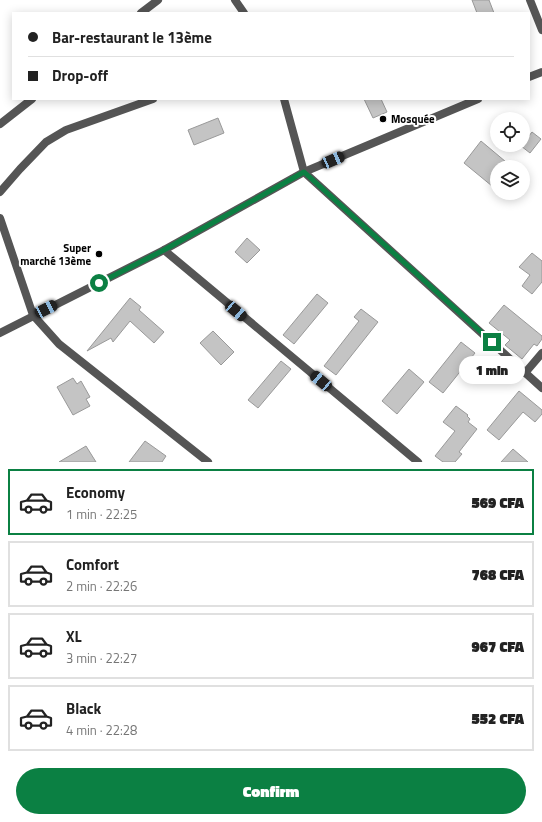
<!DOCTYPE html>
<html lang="en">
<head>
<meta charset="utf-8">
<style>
  body { margin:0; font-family:"Titillium Web",sans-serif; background:#f2f2f2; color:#222; height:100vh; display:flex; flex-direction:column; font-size:15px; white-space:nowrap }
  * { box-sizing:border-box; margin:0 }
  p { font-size:13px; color:#767676 }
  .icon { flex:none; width:22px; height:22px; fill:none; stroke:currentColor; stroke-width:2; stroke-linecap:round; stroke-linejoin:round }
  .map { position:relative; height:462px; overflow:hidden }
  .side { display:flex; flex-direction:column; background:#fff; flex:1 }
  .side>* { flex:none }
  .banner { position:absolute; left:12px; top:12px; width:518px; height:88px; border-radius:0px; box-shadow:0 2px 10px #0003; display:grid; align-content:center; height:88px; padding:0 16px; background:#fff }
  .buttons { position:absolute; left:490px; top:112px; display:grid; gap:8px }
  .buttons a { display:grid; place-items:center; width:40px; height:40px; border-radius:50%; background:#fff; box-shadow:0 2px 10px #0003; font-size:20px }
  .end { position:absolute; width:18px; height:18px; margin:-9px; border:5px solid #0b8043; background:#fff; box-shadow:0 0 0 2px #fff }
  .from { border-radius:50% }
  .bubble { position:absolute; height:28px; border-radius:14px; background:#fff; box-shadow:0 2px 10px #0003; font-size:13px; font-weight:800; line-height:28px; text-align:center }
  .car { position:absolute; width:12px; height:24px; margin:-12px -6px; border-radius:5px; box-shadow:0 0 3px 1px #0007; background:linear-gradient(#222 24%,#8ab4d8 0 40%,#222 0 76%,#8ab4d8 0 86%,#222 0) }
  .banner b { display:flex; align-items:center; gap:14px; height:38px; font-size:15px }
  .banner b+b { border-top:1px solid #e0e0e0 }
  .banner i { width:10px; height:10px; background:#222 }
  ul { padding:7px 0 0; list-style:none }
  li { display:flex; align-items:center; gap:12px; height:66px; margin:0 8px 6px; padding:0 8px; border:2px solid #e0e0e0; border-radius:0px }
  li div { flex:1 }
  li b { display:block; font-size:15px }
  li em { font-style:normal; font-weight:800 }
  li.active { border-color:#0b8043 }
  li>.icon { width:36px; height:36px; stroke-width:1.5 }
  .button { display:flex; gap:8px; margin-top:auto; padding:8px 16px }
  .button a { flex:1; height:46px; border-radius:24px; background:#0b8043; color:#fff; font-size:16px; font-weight:800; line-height:46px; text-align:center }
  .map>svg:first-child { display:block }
  .building { fill:#c4c4c4; stroke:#999 }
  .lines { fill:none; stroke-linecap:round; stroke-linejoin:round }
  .street { stroke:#555; stroke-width:8 }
  .route { stroke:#0b8043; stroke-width:5 }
  .poi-dot { fill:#000; stroke:#fff; stroke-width:1.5 }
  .labels { text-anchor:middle; stroke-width:4; stroke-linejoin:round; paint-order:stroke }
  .poi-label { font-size:11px; font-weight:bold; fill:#000; stroke:#fff; text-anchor:start }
</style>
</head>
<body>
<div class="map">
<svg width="542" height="462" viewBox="0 0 542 462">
  <rect width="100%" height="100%" fill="#fff"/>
  <g class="building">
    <path d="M472,0h17l5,13h-17z"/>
    <path d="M364,99h17l6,13 -14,6z"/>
    <path d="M218,118l6,15 -30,12 -6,-15z"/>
    <path d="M532,132l9,7 -11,14 -9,-7z"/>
    <path d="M481,141l31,26h-15v12l-5,7 -28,-23z"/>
    <path d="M247,238l13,12 -13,13 -12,-11z"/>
    <path d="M532,253l10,8v21l-10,12 -10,-8 8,-11 -11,-8z"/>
    <path d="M317,294l11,9 -34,41 -11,-9z"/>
    <path d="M130,298l11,9 -2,3 25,22 -10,11 -24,-22 -17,21 -2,-4 -24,13z"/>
    <path d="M504,305l38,31v3l-5,7 -3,-2 -12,15 -17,-14 5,-5 -21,-17z"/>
    <path d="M361,309l17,13 -42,53 -12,-9 35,-45 -5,-4z"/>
    <path d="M213,331l21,21 -13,13 -21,-22z"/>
    <path d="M461,342l14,11 -32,40 -14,-11z"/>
    <path d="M281,361l10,8 -33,39 -10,-8z"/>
    <path d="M409,369l15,13 -27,32 -15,-13z"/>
    <path d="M73,378l4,6 4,-3 9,16 -4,2 4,7 -17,9 -16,-28z"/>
    <path d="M519,391l23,19v4l-7,8 -12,-10 -24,28 -12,-10z"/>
    <path d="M456,406l12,9 -1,1 3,3 -2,3 9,7 -18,23 3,2 -7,8h-12l-8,-6 20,-25 -12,-9z"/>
    <path d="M145,441l21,15 -4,6h-33z"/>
    <path d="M86,446l10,16h-37z"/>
    <path d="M513,449l15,13h-27z"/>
  </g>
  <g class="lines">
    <g class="street">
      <path d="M235,0l9,13"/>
      <path d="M530,0l12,30"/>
      <path d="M141,13l17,-13"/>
      <path d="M529,77l13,-5"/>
      <path d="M284,99l20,73 238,216"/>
      <path d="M0,124l32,-25"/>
      <path d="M0,192l20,-23 26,-27 20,-12 87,-31"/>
      <path d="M0,218l33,97 26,29 149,118"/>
      <path d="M164,250l254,212"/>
      <path d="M0,333l164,-83 140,-78 174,-73"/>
      <path d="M525,373l17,-20"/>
    </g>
  </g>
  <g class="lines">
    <path class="route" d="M99,283l65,-33 140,-78 188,170"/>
  </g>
  <g class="poi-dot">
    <circle cx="383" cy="119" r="4"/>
    <circle cx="99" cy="254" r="4"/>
  </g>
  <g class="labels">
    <g class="poi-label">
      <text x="391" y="123">Mosquée</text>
      <text x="91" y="252" text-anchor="end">Super<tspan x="91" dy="13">marché 13ème</tspan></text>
    </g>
  </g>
</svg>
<div class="buttons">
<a><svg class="icon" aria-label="locate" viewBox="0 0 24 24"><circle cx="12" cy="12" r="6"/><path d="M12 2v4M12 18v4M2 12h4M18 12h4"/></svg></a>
<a><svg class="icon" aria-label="layers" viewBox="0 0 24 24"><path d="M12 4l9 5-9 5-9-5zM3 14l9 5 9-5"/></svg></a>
</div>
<i class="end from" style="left:99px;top:283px"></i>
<i class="end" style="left:492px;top:342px"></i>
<div class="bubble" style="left:459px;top:356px;width:66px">1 min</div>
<i class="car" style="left:333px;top:160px;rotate:67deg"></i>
<i class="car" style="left:46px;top:309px;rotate:63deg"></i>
<i class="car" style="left:236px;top:311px;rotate:130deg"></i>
<i class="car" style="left:321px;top:381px;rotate:310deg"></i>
<div class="banner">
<b><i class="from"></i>Bar-restaurant le 13ème</b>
<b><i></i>Drop-off</b>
</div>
</div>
<section class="side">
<ul>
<li class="active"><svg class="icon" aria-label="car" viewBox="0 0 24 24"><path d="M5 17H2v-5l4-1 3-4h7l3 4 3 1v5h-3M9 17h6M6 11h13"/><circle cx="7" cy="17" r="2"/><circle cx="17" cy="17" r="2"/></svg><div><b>Economy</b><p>1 min · 22:25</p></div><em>569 CFA</em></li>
<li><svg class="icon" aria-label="car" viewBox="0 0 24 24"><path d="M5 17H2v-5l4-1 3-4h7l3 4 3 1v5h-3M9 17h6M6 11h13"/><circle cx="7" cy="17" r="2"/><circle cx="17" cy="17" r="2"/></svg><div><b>Comfort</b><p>2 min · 22:26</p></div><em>768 CFA</em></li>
<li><svg class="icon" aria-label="car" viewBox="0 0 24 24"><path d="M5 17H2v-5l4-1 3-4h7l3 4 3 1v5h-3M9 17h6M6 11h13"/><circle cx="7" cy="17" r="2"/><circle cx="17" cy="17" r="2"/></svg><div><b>XL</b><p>3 min · 22:27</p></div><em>967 CFA</em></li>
<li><svg class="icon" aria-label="car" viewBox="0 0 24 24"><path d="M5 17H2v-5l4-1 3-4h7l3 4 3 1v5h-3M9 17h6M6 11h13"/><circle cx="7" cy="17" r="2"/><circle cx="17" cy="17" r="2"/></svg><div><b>Black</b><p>4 min · 22:28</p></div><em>552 CFA</em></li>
</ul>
<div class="button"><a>Confirm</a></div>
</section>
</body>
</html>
